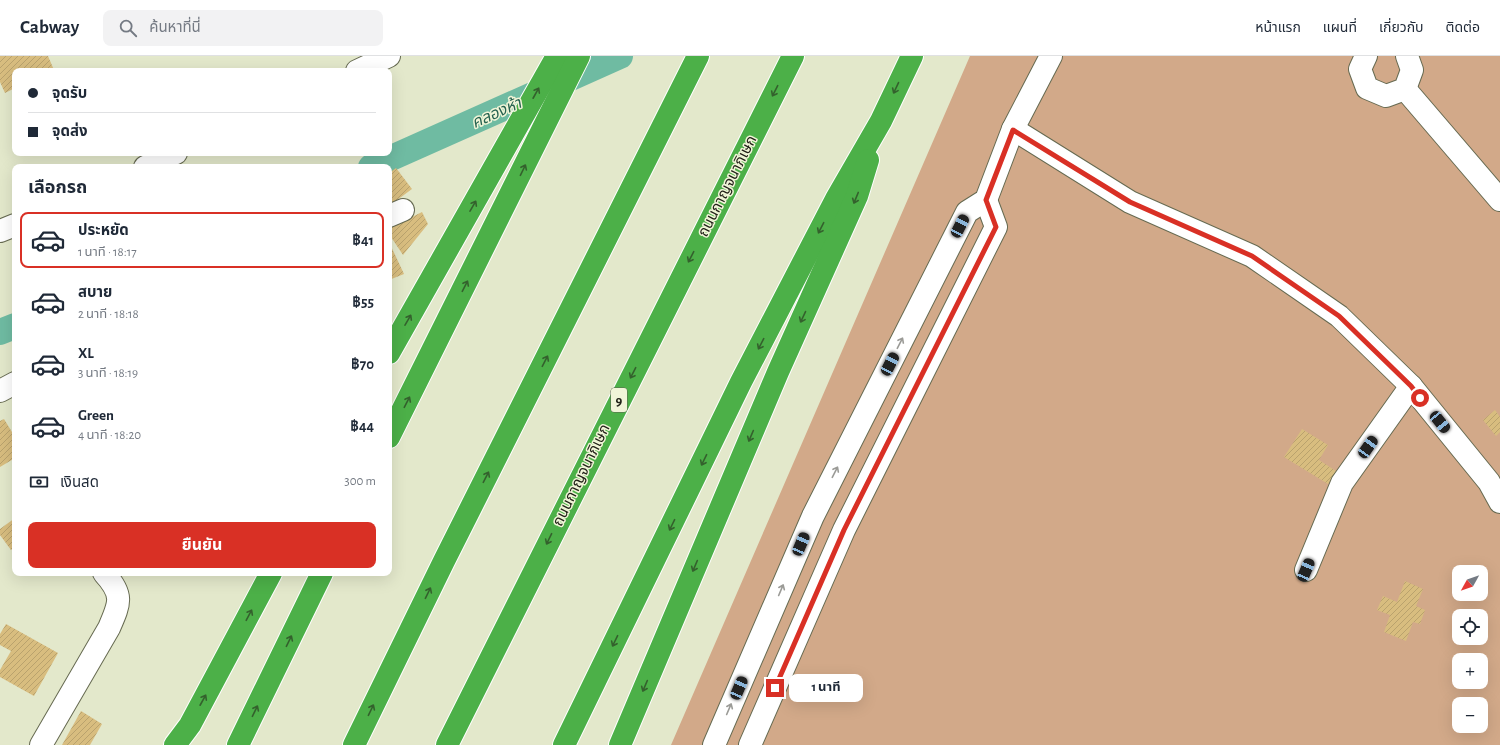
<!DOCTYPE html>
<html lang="th">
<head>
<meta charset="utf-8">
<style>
  body { margin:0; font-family:"Alegreya Sans","Noto Sans Thai",sans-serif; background:#f2f2f3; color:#1f2937; height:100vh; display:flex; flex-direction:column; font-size:15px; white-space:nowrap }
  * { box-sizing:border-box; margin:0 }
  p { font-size:13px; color:#747a83 }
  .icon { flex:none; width:22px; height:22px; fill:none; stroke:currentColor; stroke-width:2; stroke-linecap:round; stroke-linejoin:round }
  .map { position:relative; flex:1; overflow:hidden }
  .details { position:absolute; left:12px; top:108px; width:380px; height:412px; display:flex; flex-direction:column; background:#fff; border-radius:8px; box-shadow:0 4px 16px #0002 }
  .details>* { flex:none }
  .banner { position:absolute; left:12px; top:12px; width:380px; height:88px; border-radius:8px; box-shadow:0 4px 16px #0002; display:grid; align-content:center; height:88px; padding:0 16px; background:#fff }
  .needle { width:26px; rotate:230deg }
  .controls { position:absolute; left:1452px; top:509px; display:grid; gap:8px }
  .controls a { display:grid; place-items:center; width:36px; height:36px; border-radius:8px; background:#fff; box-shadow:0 4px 16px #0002; font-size:20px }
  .end { position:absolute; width:18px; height:18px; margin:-9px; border:5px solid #d93025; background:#fff; box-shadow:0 0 0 2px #fff }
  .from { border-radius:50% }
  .bubble { position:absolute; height:28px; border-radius:8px; background:#fff; box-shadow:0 4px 16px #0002; font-size:13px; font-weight:700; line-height:28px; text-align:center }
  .car { position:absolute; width:12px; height:24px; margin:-12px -6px; border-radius:5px; box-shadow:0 0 3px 1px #0007; background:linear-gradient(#222 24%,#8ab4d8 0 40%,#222 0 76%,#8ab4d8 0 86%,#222 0) }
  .banner b { display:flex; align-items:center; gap:14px; height:38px; font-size:15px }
  .banner b+b { border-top:1px solid #e0e1e3 }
  .banner i { width:10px; height:10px; background:#1f2937 }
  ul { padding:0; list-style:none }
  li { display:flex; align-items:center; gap:12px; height:56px; margin:0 8px 6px; padding:0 8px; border:2px solid transparent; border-radius:8px }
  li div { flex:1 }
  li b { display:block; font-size:15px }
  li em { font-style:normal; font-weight:700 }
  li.selected { border-color:#d93025 }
  li>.icon { width:36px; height:36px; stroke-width:1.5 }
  h2 { padding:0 16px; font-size:18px; line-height:48px }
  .pay { display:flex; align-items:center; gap:10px; height:44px; padding:0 16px; font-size:15px }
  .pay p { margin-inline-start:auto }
  .cta { display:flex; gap:8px; margin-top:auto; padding:8px 16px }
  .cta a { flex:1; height:46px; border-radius:8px; background:#d93025; color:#fff; font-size:16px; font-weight:700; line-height:46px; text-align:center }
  header { display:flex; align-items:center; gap:24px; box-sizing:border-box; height:56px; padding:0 20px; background:#fff; border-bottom:1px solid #e0e1e3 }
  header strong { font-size:19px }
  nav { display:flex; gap:22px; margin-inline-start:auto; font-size:14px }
  .search { width:280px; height:36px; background:#f2f2f3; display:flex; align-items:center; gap:10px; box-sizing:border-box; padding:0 14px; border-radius:8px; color:#747a83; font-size:15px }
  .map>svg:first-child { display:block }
  .grass { fill:#d2a989; fill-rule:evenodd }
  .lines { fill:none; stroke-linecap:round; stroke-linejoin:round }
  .canal { stroke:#6fbba2; stroke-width:26 }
  .building { fill:url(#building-hatch) }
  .minor-casing { stroke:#666a51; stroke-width:24 }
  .highway-casing { stroke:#fff; stroke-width:24 }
  .minor { stroke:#fff; stroke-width:22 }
  .highway { stroke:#4cb048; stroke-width:22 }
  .oneway { stroke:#34612d }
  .oneway2 { stroke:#9b9b97 }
  .route { stroke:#d93025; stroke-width:5 }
  .labels { text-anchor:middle; stroke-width:3; stroke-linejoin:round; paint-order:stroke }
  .shield { fill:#f1f5d8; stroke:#5f6151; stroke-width:1 }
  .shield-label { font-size:14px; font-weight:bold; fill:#202117 }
  .street-label { font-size:15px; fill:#202117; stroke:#f1f5d8 }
  .water-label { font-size:16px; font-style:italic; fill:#276351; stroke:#f1f5d8 }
</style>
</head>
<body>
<header>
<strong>Cabway</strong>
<div class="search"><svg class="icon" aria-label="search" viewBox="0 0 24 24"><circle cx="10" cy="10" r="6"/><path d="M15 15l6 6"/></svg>ค้นหาที่นี่</div>
<nav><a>หน้าแรก</a><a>แผนที่</a><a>เกี่ยวกับ</a><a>ติดต่อ</a></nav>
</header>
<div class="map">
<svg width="1500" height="689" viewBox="0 0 1500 689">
  <defs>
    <pattern id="building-hatch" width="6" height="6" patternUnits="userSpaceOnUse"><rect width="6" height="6" fill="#d8bd7f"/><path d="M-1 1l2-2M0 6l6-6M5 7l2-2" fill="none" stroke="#b9a26d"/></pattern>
  </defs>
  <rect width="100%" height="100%" fill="#e3e8cb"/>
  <path class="grass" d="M970,0h530v689h-829zM1459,516h22v22h-22zM1459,560h22v22h-22zM1459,604h22v22h-22zM1459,648h22v22h-22z"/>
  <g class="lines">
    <g class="canal">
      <path d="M371,111l249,-111"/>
      <path d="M0,276l15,-6"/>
    </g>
  </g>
  <g class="building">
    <path d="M0,0h48l6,14 -39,1v17l-10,5 -5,-11z"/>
    <path d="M396,112l16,21 -23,17v-33z"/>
    <path d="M422,156l6,12 -25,31 -14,-21v-11l15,-6h8z"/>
    <path d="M389,186l15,32 -15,6z"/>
    <path d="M1495,354l5,7v15l-4,4 -13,-16z"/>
    <path d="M4,363l11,18v21l-15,9v-46z"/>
    <path d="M1302,373l26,16 -9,15 17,11 -8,13 -44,-27z"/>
    <path d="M15,462v29l-4,3 -11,-15v-6z"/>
    <path d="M1405,525l18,8 -7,17 9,4 -5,14 -7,-2 -7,19 -22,-9 6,-17 -13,-5 6,-14 14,6z"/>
    <path d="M6,568l52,29 -24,43 -34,-19v-7l11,-19 -11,-6v-11z"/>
    <path d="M81,655l21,13 -12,21h-28z"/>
  </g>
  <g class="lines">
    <g class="minor-casing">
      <g id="minor">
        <path d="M1366,0l-6,13 7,19 19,8 19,-7 7,-19 -5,-14"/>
        <path d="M357,15l32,-15"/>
        <path d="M1405,33l95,111"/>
        <path d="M1013,73l117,73 122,54 87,60 72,70 78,96 11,20"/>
        <path d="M145,111l31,-14"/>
        <path d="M389,160l14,-6"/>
        <path d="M0,175l15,-6"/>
        <path d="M0,335l15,-8"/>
        <path d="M1306,514l36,-87 69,-97"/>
        <path d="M41,689l68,-117c11,-25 15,-33 -5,-55"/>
        <path d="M714,689l99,-229 154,-304 19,-12 27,-71 38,-73"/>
        <path d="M750,689l94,-215 152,-303 -10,-27"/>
      </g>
    </g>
    <g class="highway-casing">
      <g id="highway">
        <path d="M389,297l168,-297"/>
        <path d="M389,381l190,-381"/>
        <path d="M175,689l15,-20 81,-152"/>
        <path d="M238,689l84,-172"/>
        <path d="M354,689l90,-184 254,-505"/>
        <path d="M447,689l346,-689"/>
        <path d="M564,689l177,-363 95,-183 45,-78 31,-65"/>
        <path d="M620,689l158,-373 79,-176 11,-36"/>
      </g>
    </g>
    <use href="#minor" class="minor"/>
    <use href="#highway" class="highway"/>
  </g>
  <defs><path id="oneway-shaft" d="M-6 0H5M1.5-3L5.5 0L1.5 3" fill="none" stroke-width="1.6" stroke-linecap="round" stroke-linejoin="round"/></defs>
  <g class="oneway">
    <use href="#oneway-shaft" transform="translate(896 32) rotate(115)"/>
    <use href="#oneway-shaft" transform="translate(775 35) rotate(117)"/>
    <use href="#oneway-shaft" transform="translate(536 37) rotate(-61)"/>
    <use href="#oneway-shaft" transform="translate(523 114) rotate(-64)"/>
    <use href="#oneway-shaft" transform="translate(856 142) rotate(112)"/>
    <use href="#oneway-shaft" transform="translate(473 150) rotate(-60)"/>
    <use href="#oneway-shaft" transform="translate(821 172) rotate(117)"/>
    <use href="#oneway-shaft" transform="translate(691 201) rotate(117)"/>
    <use href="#oneway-shaft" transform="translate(465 230) rotate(-63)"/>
    <use href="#oneway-shaft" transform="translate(803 261) rotate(115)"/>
    <use href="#oneway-shaft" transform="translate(408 264) rotate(-60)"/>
    <use href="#oneway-shaft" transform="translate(761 288) rotate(117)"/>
    <use href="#oneway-shaft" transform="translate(545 305) rotate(-63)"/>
    <use href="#oneway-shaft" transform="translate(633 317) rotate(117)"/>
    <use href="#oneway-shaft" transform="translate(407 346) rotate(-63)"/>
    <use href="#oneway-shaft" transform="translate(751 380) rotate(113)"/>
    <use href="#oneway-shaft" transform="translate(704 404) rotate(116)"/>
    <use href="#oneway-shaft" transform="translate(486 421) rotate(-63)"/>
    <use href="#oneway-shaft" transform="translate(672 469) rotate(116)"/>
    <use href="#oneway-shaft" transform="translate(549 483) rotate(116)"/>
    <use href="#oneway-shaft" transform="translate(695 510) rotate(113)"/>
    <use href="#oneway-shaft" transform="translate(428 537) rotate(-64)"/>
    <use href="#oneway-shaft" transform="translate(249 559) rotate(-62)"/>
    <use href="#oneway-shaft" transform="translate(289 585) rotate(-64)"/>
    <use href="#oneway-shaft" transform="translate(615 585) rotate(116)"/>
    <use href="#oneway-shaft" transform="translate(645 630) rotate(113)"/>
    <use href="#oneway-shaft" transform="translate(203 644) rotate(-61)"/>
    <use href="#oneway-shaft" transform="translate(371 654) rotate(-64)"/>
    <use href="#oneway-shaft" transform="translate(255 655) rotate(-64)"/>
  </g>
  <g class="oneway2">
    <use href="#oneway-shaft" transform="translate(900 287) rotate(-63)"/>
    <use href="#oneway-shaft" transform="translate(835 416) rotate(-63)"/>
    <use href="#oneway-shaft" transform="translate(781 534) rotate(-67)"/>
    <use href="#oneway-shaft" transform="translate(729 653) rotate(-67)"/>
  </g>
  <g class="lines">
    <path class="route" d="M775,632l69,-158 152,-303 -10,-27 27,-70 117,72 122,54 87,60 72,70 9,12"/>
  </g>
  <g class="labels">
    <rect class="shield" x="611" y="332" width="16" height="24" rx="3"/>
    <g class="shield-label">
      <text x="619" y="349">9</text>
    </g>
    <g class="street-label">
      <text transform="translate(727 130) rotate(-63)" y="5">ถนนกาญจนาภิเษก</text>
      <text transform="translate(581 419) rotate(-64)" y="5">ถนนกาญจนาภิเษก</text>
    </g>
    <g class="water-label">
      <text transform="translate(496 56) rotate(-24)" y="6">คลองห้า</text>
    </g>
  </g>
</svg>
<div class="controls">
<a><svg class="needle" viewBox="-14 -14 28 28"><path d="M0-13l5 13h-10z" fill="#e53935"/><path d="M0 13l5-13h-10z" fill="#747a83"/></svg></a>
<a><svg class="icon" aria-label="locate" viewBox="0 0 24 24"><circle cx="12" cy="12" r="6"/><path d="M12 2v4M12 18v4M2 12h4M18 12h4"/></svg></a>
<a>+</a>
<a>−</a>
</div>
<i class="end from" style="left:1420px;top:342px"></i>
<i class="end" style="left:775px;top:632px"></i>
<div class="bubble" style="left:789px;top:618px;width:74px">1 นาที</div>
<i class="car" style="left:960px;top:170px;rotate:27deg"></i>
<i class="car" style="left:890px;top:308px;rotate:27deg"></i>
<i class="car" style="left:1440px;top:366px;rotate:141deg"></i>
<i class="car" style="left:1368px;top:391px;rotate:35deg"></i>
<i class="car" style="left:801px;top:488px;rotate:23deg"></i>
<i class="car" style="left:1306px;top:514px;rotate:23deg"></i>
<i class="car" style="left:739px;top:632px;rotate:23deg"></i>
<div class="banner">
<b><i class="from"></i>จุดรับ</b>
<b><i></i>จุดส่ง</b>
</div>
<section class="details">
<h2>เลือกรถ</h2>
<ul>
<li class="selected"><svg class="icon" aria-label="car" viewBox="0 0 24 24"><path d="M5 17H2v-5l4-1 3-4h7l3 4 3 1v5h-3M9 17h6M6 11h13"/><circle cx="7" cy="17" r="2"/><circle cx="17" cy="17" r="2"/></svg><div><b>ประหยัด</b><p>1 นาที · 18:17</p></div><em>฿41</em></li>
<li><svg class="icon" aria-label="car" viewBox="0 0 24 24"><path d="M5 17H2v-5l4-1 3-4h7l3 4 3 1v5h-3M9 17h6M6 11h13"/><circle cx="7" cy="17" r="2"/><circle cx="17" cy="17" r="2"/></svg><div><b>สบาย</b><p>2 นาที · 18:18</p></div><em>฿55</em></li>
<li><svg class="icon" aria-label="car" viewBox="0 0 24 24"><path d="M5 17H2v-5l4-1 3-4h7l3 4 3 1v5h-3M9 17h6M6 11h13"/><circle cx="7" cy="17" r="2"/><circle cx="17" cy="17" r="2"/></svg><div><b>XL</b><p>3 นาที · 18:19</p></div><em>฿70</em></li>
<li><svg class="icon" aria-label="car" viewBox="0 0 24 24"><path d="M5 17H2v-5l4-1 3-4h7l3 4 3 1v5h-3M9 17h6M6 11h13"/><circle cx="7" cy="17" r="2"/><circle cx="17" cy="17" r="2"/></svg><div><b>Green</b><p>4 นาที · 18:20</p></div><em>฿44</em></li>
</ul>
<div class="pay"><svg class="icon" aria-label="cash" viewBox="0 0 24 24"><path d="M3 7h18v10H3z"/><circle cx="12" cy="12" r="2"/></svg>เงินสด<p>300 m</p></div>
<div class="cta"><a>ยืนยัน</a></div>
</section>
</div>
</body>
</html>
